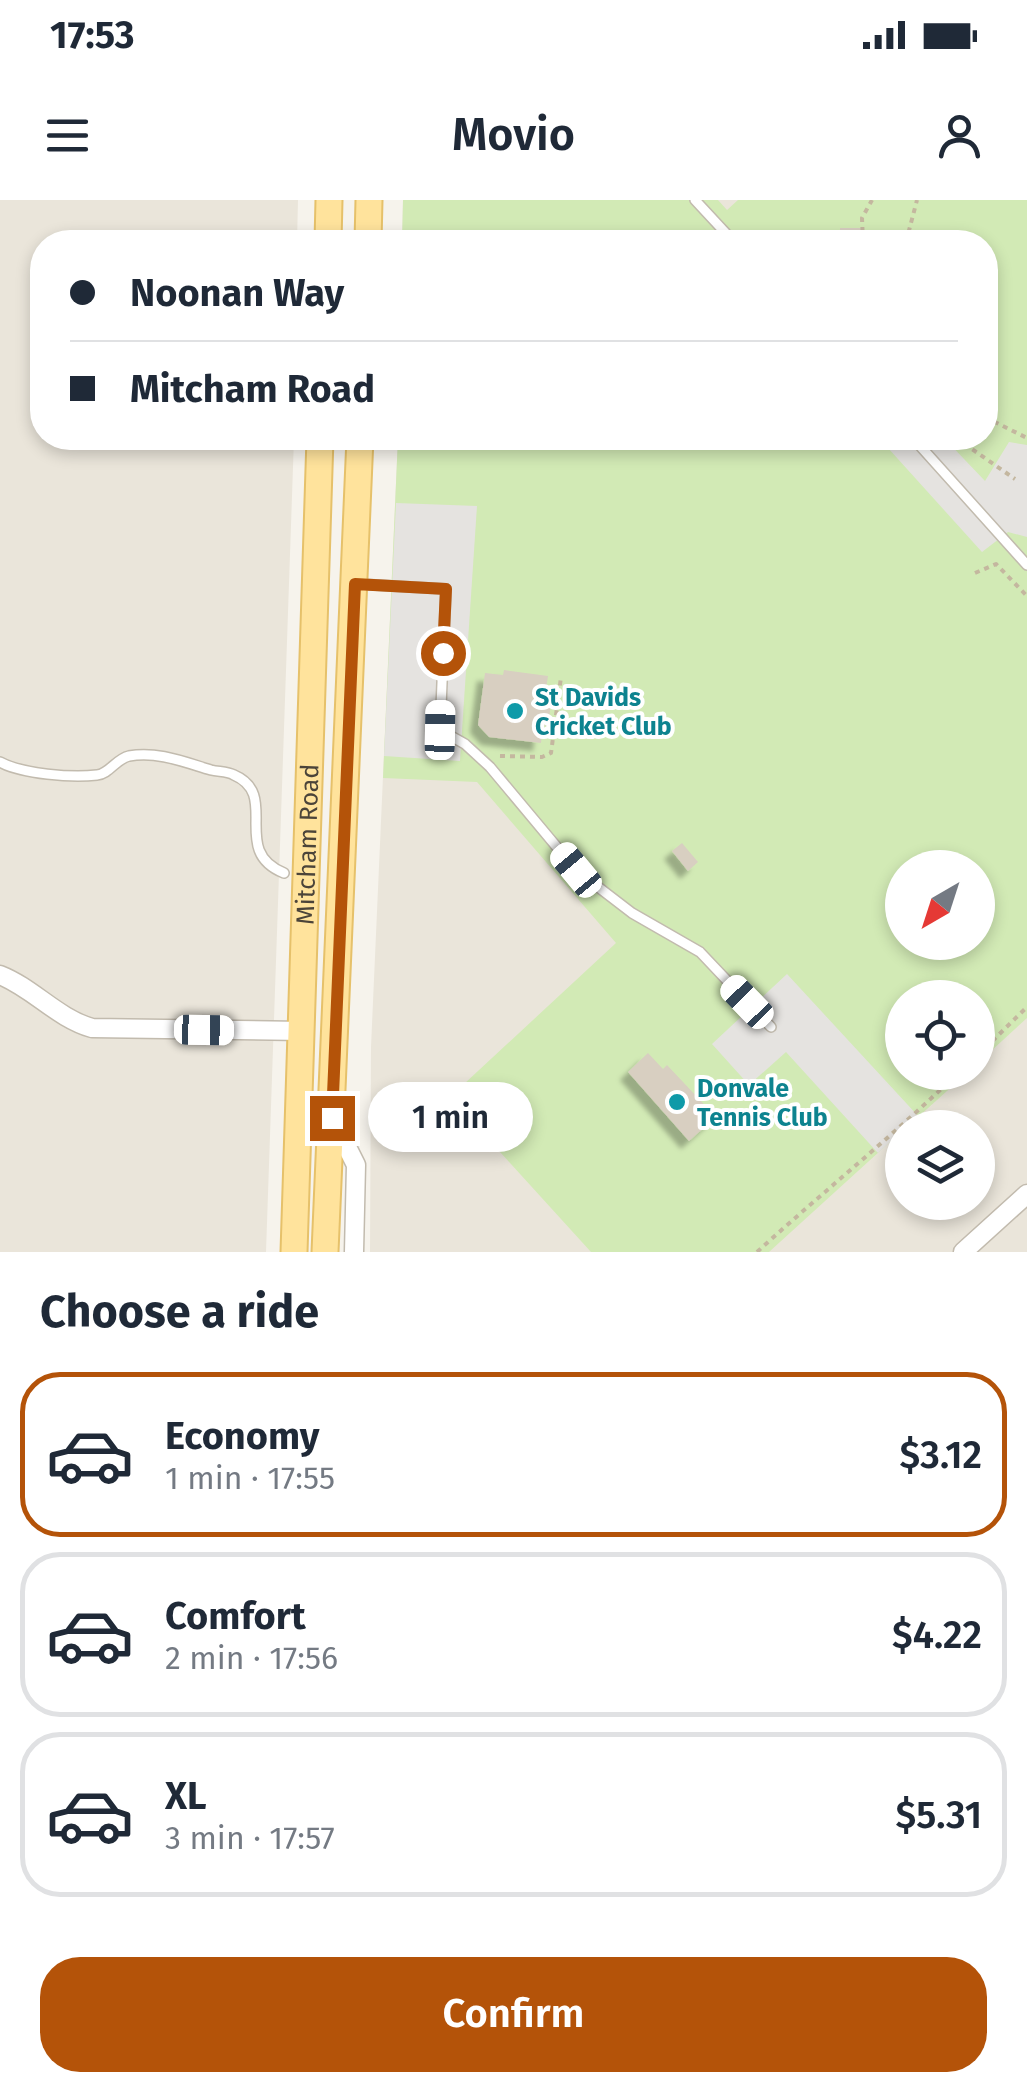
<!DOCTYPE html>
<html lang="en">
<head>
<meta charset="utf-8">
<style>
  body { margin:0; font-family:"Fira Sans",sans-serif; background:#f2f2f3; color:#1f2937; height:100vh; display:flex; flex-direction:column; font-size:38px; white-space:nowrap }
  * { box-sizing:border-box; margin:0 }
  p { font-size:32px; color:#747a83 }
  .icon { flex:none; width:55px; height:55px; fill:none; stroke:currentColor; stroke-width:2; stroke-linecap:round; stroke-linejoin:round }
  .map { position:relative; height:1052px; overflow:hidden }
  .side { display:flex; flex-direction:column; background:#fff; flex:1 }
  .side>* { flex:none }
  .hud { position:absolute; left:30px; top:30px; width:968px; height:220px; border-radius:40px; box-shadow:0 5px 15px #0003; display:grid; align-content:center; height:220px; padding:0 40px; background:#fff }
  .needle { width:65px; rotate:219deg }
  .fabs { position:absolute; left:885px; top:650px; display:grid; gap:20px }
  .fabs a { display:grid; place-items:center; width:110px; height:110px; border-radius:50%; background:#fff; box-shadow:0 5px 15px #0003; font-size:50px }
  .end { position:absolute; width:45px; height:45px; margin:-22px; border:12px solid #b45309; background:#fff; box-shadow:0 0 0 5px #fff }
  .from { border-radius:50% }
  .bubble { position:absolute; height:70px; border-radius:35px; background:#fff; box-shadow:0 5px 15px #0003; font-size:32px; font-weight:600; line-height:70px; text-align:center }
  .car { position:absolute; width:30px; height:60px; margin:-30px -15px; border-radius:12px; box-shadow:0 0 8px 2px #0007; background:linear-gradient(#fff 24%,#345 0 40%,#fff 0 76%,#345 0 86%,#fff 0) }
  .hud b { display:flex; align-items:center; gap:35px; height:95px; font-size:38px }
  .hud b+b { border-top:2px solid #e0e1e3 }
  .hud i { width:25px; height:25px; background:#1f2937 }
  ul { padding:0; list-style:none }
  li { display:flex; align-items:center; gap:30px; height:165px; margin:0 20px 15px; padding:0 20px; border:5px solid #e0e1e3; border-radius:40px }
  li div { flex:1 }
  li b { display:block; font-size:38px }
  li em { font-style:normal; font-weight:600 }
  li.on { border-color:#b45309 }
  li>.icon { width:90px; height:90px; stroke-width:1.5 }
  h2 { padding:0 40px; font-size:45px; line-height:120px }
  .action { display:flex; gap:20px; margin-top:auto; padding:20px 40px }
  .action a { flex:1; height:115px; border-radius:40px; background:#b45309; color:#fff; font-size:40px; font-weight:600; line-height:115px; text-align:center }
  .status { display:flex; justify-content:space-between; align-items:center; height:70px; padding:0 50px; background:#fff; direction:ltr }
  .status svg { height:28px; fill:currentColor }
  header { display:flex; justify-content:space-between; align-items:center; height:130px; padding:0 40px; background:#fff; font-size:45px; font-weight:600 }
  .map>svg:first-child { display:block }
  .residential { fill:#eae5da; fill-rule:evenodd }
  .green { fill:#d2eab5; fill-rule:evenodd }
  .parking { fill:#e5e3e0 }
  .building { fill:#d8cfc1; filter:url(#shadow) }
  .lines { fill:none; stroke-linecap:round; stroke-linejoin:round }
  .lane-casing { stroke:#c2bbae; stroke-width:12 }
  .street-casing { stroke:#c2bbae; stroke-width:21 }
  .primary-casing { stroke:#e6c16a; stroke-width:29 }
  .path { stroke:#c4b79f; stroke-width:4; stroke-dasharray:5 5; stroke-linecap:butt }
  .lane { stroke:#fff; stroke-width:9 }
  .street { stroke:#fff; stroke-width:18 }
  .primary { stroke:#ffe39c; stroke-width:25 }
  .route { stroke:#b45309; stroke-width:12 }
  .culture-dot { fill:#0f9aa8; stroke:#fff; stroke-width:4 }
  .labels { text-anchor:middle; stroke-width:8; stroke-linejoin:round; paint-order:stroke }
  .culture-label { font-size:25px; font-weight:bold; fill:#0d838f; stroke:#fff; text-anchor:start }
  .street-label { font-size:25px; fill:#4b4439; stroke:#fff }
</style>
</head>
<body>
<div class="status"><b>17:53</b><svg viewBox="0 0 49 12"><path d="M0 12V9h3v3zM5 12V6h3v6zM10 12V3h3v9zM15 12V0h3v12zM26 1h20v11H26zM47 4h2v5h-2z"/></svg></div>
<header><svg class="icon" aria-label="menu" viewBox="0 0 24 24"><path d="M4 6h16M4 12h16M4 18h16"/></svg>Movio<svg class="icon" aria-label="person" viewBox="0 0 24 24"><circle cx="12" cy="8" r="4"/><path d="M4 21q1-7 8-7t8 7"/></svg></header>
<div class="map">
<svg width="1027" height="1052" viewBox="0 0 1027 1052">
  <defs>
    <filter id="shadow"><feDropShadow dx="-8" dy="8" stdDeviation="2.5" flood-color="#0004"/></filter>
  </defs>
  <rect width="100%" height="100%" fill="#f6f3ec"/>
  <g class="residential">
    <path d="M0,0h298l-1,42h-255v196h252l-28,814h-266z"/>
    <path d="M403,0h624v1052h-657l1,-205 27,-609h587v-196h-583zM902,668h76v74h-76zM902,798h76v74h-76zM902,928h76v74h-76z"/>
  </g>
  <path class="green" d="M403,0h315l9,10 11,-10h289v818l-49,45v-65h-76v74l65,1 -60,54 -5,1v3l-133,121h-178l-141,-155 166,-154 -139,-161 -94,-4 15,-340h587v-196h-583zM902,668h76v74h-76z"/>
  <g class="parking">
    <path d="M879,238h65l41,43 24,-39 18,3v92l-19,-5 -26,20z"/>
    <path d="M396,303l81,3 -17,255 -76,-5z"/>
    <path d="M787,774l132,143 -17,11v3l-24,22 -92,-101 -37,33 -37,-41z"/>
  </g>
  <g class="building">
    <rect x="840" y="28" width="22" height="14"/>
    <path d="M504,470l44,6 -3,19 7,1 -4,30 -5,-1 -2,18 -52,-6 -11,-12 7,-52 18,2z"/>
    <path d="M682,643l16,19 -10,9 -16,-20z"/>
    <path d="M648,853l15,16 4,-4 49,52 -27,24 -61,-69z"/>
  </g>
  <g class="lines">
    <g class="lane-casing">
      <g id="lane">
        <path d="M695,0l39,42"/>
        <path d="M913,238l114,127"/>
        <path d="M358,384l88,5 -6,141 25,14 25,23 86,103 56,43 68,39 71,75"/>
        <path d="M0,562c22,12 72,16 97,13 12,-1 19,-16 32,-19 29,-5 55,6 82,14 8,2 16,1 23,5 47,20 -5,76 50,98"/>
      </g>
    </g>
    <g class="street-casing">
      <g id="street">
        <path d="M0,775c33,13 57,43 92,53l211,3"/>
        <path d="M333,919l23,46 -2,87"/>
        <path d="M963,1052l64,-58"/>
      </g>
    </g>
    <g class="primary-casing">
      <g id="primary">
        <path d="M328,42l1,-42"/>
        <path d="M368,42l1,-42"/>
        <path id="s1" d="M294,1052l26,-814"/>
        <path d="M325,1052l35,-814"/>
      </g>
    </g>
    <g class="path">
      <path d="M863,42l-1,-24 10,-18"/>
      <path d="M906,42l11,-42"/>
      <path d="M985,217l42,21"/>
      <path d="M956,238l59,41"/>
      <path d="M975,373l21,-9 31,32"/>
      <path d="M500,556l42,1 9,-4 10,-76"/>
      <path d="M978,855l49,-48"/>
      <path d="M757,1052c67,-61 137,-117 202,-180"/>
    </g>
    <use href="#lane" class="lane"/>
    <use href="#street" class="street"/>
    <use href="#primary" class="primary"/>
  </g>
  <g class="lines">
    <path class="route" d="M332,918l23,-534 91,5 -3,64"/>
  </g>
  <g class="culture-dot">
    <circle cx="515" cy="511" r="10"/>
    <circle cx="677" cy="902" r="10"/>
  </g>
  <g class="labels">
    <g class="culture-label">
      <text x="535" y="506">St Davids<tspan x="535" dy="29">Cricket Club</tspan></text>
      <text x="697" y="897">Donvale<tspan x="697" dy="29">Tennis Club</tspan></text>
    </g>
    <g class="street-label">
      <text dy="9" stroke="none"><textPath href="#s1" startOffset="408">Mitcham Road</textPath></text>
    </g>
  </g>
</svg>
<div class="fabs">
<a><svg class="needle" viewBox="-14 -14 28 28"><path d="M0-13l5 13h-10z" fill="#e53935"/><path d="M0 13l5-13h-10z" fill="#747a83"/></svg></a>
<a><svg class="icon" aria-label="locate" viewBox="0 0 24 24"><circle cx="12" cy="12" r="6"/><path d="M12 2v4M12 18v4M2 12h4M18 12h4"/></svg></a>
<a><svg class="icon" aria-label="layers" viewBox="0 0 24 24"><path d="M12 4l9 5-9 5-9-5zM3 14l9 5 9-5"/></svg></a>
</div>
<i class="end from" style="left:443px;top:453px"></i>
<i class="end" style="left:332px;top:918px"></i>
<div class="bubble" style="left:368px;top:882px;width:165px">1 min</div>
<i class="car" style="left:440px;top:530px;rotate:1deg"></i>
<i class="car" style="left:576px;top:670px;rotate:320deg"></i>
<i class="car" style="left:747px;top:802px;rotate:316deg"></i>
<i class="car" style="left:204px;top:830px;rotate:91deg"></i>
<div class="hud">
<b><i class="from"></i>Noonan Way</b>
<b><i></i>Mitcham Road</b>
</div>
</div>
<section class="side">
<h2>Choose a ride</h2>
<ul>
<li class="on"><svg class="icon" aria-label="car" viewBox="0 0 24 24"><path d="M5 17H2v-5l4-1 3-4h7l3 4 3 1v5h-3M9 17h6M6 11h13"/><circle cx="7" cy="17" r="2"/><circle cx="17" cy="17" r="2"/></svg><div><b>Economy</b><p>1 min · 17:55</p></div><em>$3.12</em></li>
<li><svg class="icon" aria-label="car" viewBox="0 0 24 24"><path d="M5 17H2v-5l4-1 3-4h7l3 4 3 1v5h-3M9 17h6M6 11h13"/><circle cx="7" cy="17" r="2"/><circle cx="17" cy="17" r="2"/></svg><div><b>Comfort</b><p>2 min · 17:56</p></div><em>$4.22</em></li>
<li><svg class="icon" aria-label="car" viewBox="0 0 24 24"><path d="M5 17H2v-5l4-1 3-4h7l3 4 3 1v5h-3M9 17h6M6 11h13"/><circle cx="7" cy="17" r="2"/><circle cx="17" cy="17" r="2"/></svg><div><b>XL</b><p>3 min · 17:57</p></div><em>$5.31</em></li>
</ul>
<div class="action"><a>Confirm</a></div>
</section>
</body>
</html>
